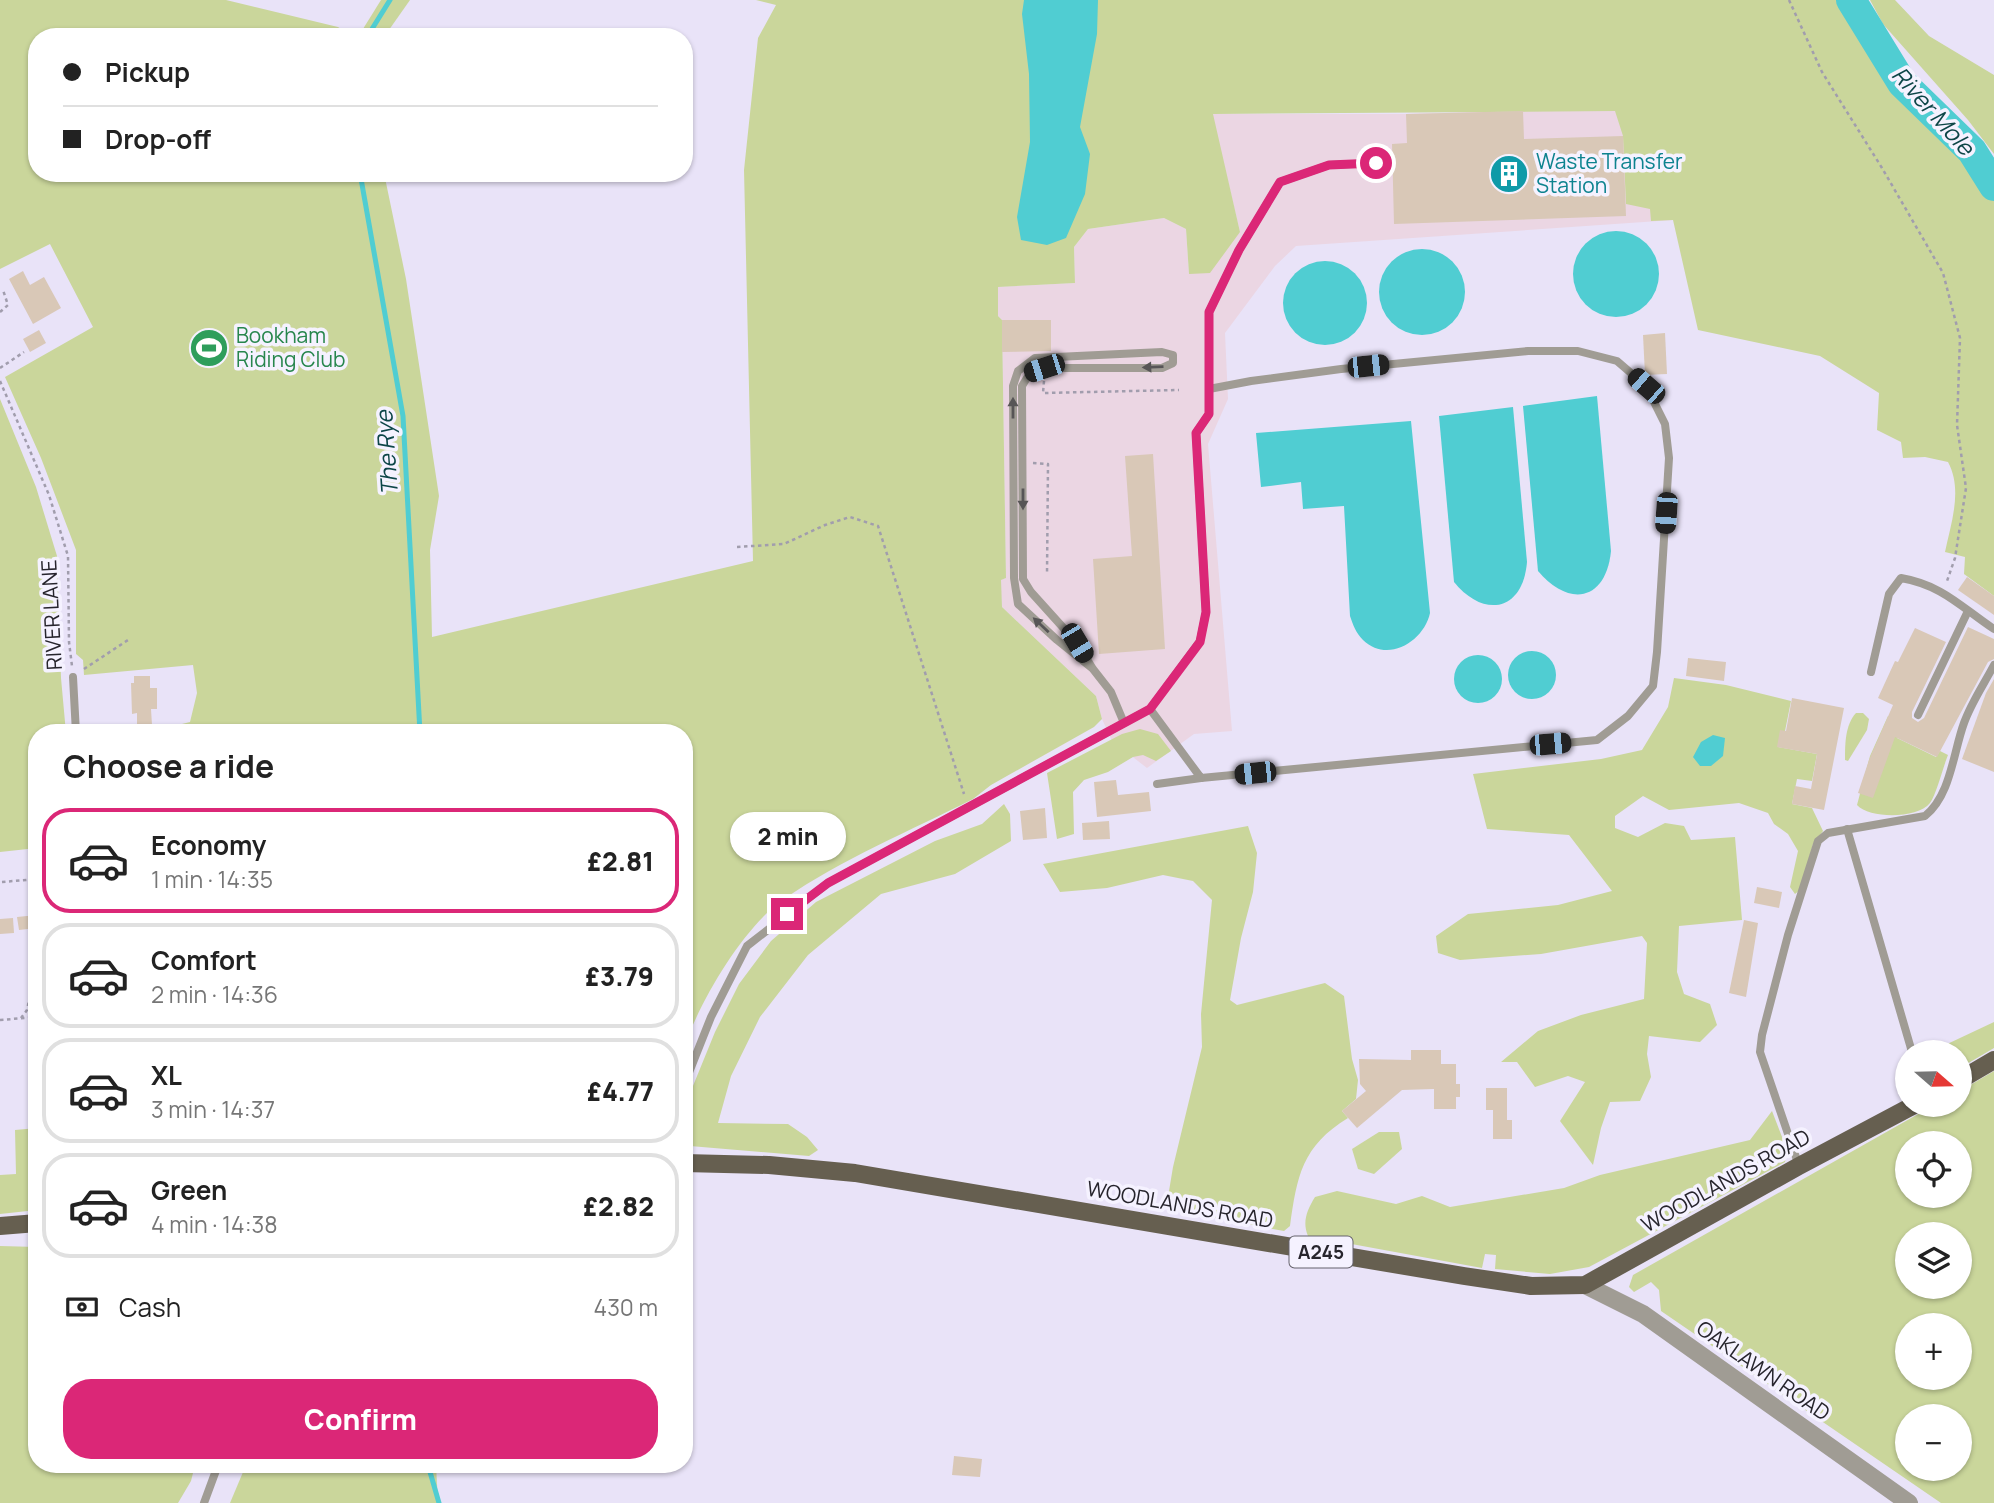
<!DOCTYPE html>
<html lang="en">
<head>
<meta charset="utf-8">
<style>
  body { margin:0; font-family:Manrope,sans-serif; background:#f6f6f6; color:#222; height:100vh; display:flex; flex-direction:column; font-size:26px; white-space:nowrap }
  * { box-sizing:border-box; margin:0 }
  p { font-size:23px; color:#767676 }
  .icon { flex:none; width:38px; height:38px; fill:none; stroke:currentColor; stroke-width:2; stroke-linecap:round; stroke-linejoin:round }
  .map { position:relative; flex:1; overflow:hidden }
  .side { position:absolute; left:28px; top:724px; width:665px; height:749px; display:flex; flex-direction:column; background:#fff; border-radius:28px; box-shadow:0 2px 5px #0004 }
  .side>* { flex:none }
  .top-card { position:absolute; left:28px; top:28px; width:665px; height:154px; border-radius:28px; box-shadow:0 2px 5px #0004; display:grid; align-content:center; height:154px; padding:0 35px; background:#fff }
  .needle { width:46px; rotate:110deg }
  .fabs { position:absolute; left:1895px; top:1040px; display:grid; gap:14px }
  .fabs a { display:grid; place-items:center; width:77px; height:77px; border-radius:50%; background:#fff; box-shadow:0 2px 5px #0004; font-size:35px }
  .end { position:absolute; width:32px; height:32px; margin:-16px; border:9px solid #db2777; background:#fff; box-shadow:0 0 0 4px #fff }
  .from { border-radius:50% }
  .bubble { position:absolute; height:49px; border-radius:24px; background:#fff; box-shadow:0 2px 5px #0004; font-size:23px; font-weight:800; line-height:49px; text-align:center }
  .car { position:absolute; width:21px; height:42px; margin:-21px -10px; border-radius:9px; box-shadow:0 0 5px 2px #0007; background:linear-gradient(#222 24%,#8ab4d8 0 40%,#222 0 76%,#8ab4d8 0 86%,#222 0) }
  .top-card b { display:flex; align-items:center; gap:24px; height:66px; font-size:26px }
  .top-card b+b { border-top:2px solid #e0e0e0 }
  .top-card i { width:18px; height:18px; background:#222 }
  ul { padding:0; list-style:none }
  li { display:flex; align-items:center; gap:21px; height:105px; margin:0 14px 10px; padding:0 21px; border:4px solid #e0e0e0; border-radius:28px }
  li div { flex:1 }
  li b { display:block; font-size:26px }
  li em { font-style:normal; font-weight:800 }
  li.on { border-color:#db2777 }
  li>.icon { width:63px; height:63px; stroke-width:1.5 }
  h2 { padding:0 35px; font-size:32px; line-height:84px }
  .pay { display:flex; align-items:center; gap:18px; height:77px; padding:0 35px; font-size:26px }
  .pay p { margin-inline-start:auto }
  .action { display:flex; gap:14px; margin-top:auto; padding:14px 35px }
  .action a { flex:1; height:80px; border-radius:28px; background:#db2777; color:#fff; font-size:28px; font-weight:800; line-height:80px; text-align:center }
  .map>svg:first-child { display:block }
  .industrial { fill:#ebd6e3 }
  .green { fill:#cad69b; fill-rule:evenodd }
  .water { fill:#50cdd2 }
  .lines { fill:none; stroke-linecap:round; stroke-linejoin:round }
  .stream { stroke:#50cdd2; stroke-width:5 }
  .river { stroke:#50cdd2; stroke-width:30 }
  .building { fill:#d9c8b7 }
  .path { stroke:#a19dad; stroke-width:2.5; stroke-dasharray:3.5 3.5; stroke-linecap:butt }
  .service { stroke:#a09c94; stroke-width:8 }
  .tertiary { stroke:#a09c94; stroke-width:18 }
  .primary { stroke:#665f50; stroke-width:18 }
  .oneway { fill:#575556 }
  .route { stroke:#db2777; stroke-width:9 }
  .labels { text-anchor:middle; stroke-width:7; stroke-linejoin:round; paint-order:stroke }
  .shield { fill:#f5f2ff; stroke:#65626c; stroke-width:2 }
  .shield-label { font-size:19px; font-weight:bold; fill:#27252d }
  .culture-label { font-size:21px; fill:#0d838f; stroke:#f5f2ff; text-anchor:start }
  .leisure-label { font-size:21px; fill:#27864d; stroke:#f5f2ff; text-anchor:start }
  .street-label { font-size:21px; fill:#27252d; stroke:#f5f2ff }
  .water-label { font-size:23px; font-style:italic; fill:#0d4648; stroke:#f5f2ff }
</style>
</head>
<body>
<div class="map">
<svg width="1994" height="1503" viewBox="0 0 1994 1503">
  <rect width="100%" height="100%" fill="#e9e3f8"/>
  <path class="industrial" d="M1523,111h117l33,109 -377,26 -21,20 -50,67 3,66 -20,45 24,287 -38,3 -47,34 -35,-27 -10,-22 -6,-23 -94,-89 -2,-27 6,-2 -4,-258 -4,-4v-29l77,-4 -1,-36 14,-18 76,-11 22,11 3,45 51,-42 -28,-118h194z"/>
  <g class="green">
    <path d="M0,0h226l112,27 15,10h-316v136h347l22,106 33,217 -9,54 2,87 321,-76 -9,-391 14,-132 18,-33 -20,-5h1087l23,46 30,41 60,58 19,25 19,31v395l-30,-22 1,-17 -20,-5c6,-29 18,-62 3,-90l-23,-5 -22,1 -2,-16 -24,-12 2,-37 -59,-37 -122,-26 -25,-110 -22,1 -1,-12 -24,-5 -3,-68 -8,-25 -402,3 27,118 -30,41 -21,1 -3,-45 -22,-11 -76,11 -14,18 1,36 -77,4v29l4,4 4,258 -5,2 1,27 94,89 6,23 -8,8 -103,58 -18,14c-63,32 -131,60 -189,100 -40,27 -85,103 -100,149v-315h-538l44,-11 7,-29 -4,-28 -109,10 -1,-15 -7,-6v-104l-35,-92 -36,-81 88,-50 -43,-83 -50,25z"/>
    <path d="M381,0h29l-26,37h-26z"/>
    <path d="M1870,0h25l34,36 65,39v79l-26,-34 -85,-96z"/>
    <path d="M0,399l36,88 21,69 4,122 5,55h-29v115l-37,4z"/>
    <path d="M1674,678l52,7 65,16 -6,30 -7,16 39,7 -5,27 -15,-2 -5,25 20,4 11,23 -10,13 -13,46 -5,4 -5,-7 8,-36 -10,-17 -14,-10 -6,-11 -29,-10 -70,7 -26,-14 -28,20v12l23,9 27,-14 19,3 7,14 44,-3 7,83 -63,6 -2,46 7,22 26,10 7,21 -17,17 -51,-6 -2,18 4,23 -11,24 -30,1 -9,26 -8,37 -33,-44 25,-39 -17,-6 -33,11 -18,-25h-16l37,-31 43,-16 63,-16 3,-56 -5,-7 -101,18 -81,6 -22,-7 -2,-17 32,-22 90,-9 54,-14 -43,-56 -82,-6 -14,-55 128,-15 41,-9 26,-43z"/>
    <path d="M1856,713h7l6,6 -2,11 -19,31 -3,-1c0,-16 0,-35 11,-47z"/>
    <path d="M1888,716l16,8 -7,14 39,19 4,-6 8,4c-5,12 -11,38 -18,48 -13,16 -60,16 -73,2l13,-49z"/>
    <path d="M1140,729l18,5 13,17 -15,10 -13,-6 -10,2 -25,15 -24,8 -11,12 1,42 -17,5 -10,-66 75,-39z"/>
    <path d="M1004,804l6,10 1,27 -56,33 -74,20 -73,61 -48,62 -29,59 -13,47 70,1 19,13 11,13 -9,6 -119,-10 -6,-12v-26l31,-76 24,-48 32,-43 45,-39 119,-61 47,-17z"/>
    <path d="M1248,826l9,27 -4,39 -12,46 -11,62 7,5 88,-22 19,13 8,63 6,21 -2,19 -14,12 6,7c-46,28 -51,58 -58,108l-6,5 -118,-22 7,-42 29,-120 -1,-33 11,-114 -19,-19 -30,-6 -56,13 -47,4 -17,-28z"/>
    <path d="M1994,1022v26l-34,20v-16h-17v-6z"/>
    <path d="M1994,1071v432h-53l-280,-192 -2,-21 -8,-8 -17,10 -5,-5 4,-12 303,-171h24v-13zM1908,1143h52v52h-52zM1908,1234h52v52h-52zM1908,1325h52v52h-52zM1908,1416h52v52h-52z"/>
    <path d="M1772,1111l15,39 -2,12 -196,105 -39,7 -55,-5 1,-14 -11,-1 -3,14 -174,-32c-6,-14 -1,-26 7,-39l22,-6 59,13 26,-8 28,11 114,-19 36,-13 150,-35z"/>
    <path d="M37,1128v82l-37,4v-39l16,-1 -1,-44z"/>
    <path d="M1379,1132h20l3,17 -28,25 -16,-5 -6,-20z"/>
    <path d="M0,1246l37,1v218h158l-4,16 -13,22h-178z"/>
    <path d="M246,1465h190l2,38h-208z"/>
  </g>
  <g class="water">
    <path d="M1024,0h74l-1,34 -17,93 10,27 -5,40 -19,44 -19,7 -26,-5 -4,-23 13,-75 -1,-68 -7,-60z"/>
    <circle cx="1616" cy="274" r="43"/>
    <circle cx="1422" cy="292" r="43"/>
    <circle cx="1325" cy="303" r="42"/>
    <path d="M1597,396l14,155c-5,50 -42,57 -73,20l-15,-165z"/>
    <path d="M1513,407l14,155c-4,49 -43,57 -73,20l-15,-166z"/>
    <path d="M1411,421l19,192c-6,28 -42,51 -67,27 -7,-7 -10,-15 -13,-24l-6,-110 -41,3 -2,-27 -40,5 -5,-54z"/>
    <circle cx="1532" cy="675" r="24"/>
    <circle cx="1478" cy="679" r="24"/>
    <path d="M1713,735l12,3 -2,18 -12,10h-11l-7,-9 8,-15z"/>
  </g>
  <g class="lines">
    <g class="stream">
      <path d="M367,37l23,-37"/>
      <path d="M360,173l43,243 17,317"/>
      <path d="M428,1465l11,38"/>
    </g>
    <path class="river" d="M1851,0l51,83 70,68 22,35"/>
  </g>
  <g class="building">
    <path d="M1523,111l1,28 99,-3 3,80 -232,8 -2,-80 15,-1 -1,-29z"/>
    <path d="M23,271l7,14 14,-8 17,31 -28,16 -24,-45z"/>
    <path d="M1002,320h49v31l-49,1z"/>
    <path d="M39,330l7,13 -16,9 -7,-13z"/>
    <path d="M1665,333l2,41 -22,1 -2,-40z"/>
    <path d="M1153,454l12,195 -66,5 -6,-95 39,-3 -7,-100z"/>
    <path d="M1967,577l27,19v19l-36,-25z"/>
    <path d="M1968,627l26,12v20l-6,3 -51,95 -42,-20 -22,61 -15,-5 11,-33 24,-55 -15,-7 17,-37 3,1 17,-34 31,14 -34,70v6l6,4 6,-4z"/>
    <path d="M1688,658l38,4 -2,19 -38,-5z"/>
    <path d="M134,676h16v12h7v21h-6l1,16h-15v-12l-5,1 -1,-31h3z"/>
    <path d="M1994,679v93l-32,-13 24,-66z"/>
    <path d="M1792,698l52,10 -20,102 -32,-6 3,-18 16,3 6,-35 -40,-7 3,-17 6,1z"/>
    <path d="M1116,780l2,15 31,-3 2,19 -54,6 -3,-35z"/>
    <path d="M1045,808l2,30 -24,2 -3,-29z"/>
    <path d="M1109,821l1,18 -27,1 -1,-17z"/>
    <path d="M1757,887l25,5 -3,16 -25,-5z"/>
    <path d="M37,915v13l-18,2 -2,-13z"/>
    <path d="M13,918l1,15 -14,1v-15z"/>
    <path d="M1744,920l14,3 -12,74 -17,-4z"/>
    <path d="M1411,1050h30v14h15v20h4v13h-4v12h-22v-20l-32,1 -45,38 -15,-17 24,-20 -6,-7 -1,-25 52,1z"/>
    <path d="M1486,1088h21v32h5v19h-19v-29h-7z"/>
    <path d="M954,1456l28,3 -2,18 -28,-2z"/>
  </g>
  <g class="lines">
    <g class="path">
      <path d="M1789,0l33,72 60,96 61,105 17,65 -3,87 9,63 -11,70 -8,23"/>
      <path d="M0,312l8,-7 -5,-15"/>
      <path d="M0,368l24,-16"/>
      <path d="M0,381l49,114 19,61 1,86 3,24"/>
      <path d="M1044,381l-1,12 136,-3"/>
      <path d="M1033,463l15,1 -1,111"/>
      <path d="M737,547l47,-3 41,-19 25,-8 28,9 86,268"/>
      <path d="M84,669l44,-29"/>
      <path d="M2,882l35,-3"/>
      <path d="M21,1018l6,-8 10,-47"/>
      <path d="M0,1020l37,-3"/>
    </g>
    <g class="service">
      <path d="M1093,669l-36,-29 -39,-36 -4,-26 -1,-192 5,-15 17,-13 127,-6 11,3v8l-11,5h-118l-14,5 -8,13 1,193 8,13 46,51 16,26 18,23 13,31"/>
      <path d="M1871,672l18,-78 12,-16c41,7 60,29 93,51"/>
      <path d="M73,677l3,56"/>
      <path d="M1150,709l51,69 396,-38 31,-24 25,-30 4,-34 12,-194 -4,-34 -19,-38 -29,-25 -39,-10h-50l-187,18 -90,12 -42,8"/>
      <path d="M1918,715l50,-104"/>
      <path d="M1157,784l44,-6"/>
      <path d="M1847,829l65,223"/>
      <path d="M684,1085l27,-68 36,-71 81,-63 322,-174 50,-68 6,-29 -10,-179 13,-19v-102l30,-62 41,-68 49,-17 47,-2"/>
      <path d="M1799,1166l-39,-114 2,-17 26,-100 30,-94 10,-8 97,-17c26,-21 28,-63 39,-93 7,-20 20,-39 30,-58"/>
      <path d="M204,1503l14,-38"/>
    </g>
    <path class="tertiary" d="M1585,1285l58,29 266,189"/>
    <g class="primary">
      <path d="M1960,1080l34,-20"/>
      <path d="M684,1163l85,2 86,8 609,103 67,10 54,-1 214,-119 117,-62"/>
      <path d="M0,1226l37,-3"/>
    </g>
  </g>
  <defs><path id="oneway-solid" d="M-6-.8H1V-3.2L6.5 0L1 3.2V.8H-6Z" transform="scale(1.75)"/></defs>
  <g class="oneway">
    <use href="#oneway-solid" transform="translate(1153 367) rotate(178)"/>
    <use href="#oneway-solid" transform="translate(1013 408) rotate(-90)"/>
    <use href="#oneway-solid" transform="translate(1023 499) rotate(90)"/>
    <use href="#oneway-solid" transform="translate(1041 625) rotate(-137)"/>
  </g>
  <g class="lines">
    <path class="route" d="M787,914l41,-31 322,-174 50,-67 6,-30 -10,-179 13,-19v-102l30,-62 41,-68 49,-17 47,-2"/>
  </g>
  <defs>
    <g id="building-disc" transform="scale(2.0125)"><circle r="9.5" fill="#0f9aa8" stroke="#f5f2ff"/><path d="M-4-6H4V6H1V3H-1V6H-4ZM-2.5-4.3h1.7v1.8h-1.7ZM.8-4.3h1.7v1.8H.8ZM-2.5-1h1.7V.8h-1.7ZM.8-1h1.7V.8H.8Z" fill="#fff"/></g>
    <g id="stadium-disc" transform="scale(2.0125)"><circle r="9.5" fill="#2e9e5b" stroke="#f5f2ff"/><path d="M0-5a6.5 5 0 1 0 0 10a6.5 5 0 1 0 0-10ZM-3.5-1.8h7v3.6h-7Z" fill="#fff"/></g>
  </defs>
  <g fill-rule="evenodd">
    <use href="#building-disc" x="1509" y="174"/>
    <use href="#stadium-disc" x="209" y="348"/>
  </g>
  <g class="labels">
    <rect class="shield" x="1289.5" y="1236.5" width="63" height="31" rx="5"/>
    <g class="shield-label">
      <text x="1321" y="1259">A245</text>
    </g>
    <g class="culture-label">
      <text x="1536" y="169">Waste Transfer<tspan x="1536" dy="24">Station</tspan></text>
    </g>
    <g class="leisure-label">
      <text x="236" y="343">Bookham<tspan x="236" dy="24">Riding Club</tspan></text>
    </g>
    <g class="street-label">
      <text transform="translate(52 615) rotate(-93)" y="7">RIVER LANE</text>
      <text transform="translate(1726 1181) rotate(-29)" y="7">WOODLANDS ROAD</text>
      <text transform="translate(1180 1205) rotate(10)" y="7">WOODLANDS ROAD</text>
      <text transform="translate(1763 1371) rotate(35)" y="7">OAKLAWN ROAD</text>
    </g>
    <g class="water-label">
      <text transform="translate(1933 111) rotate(48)" y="8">River Mole</text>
      <text transform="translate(387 453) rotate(-94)" y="8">The Rye</text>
    </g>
  </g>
</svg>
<div class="fabs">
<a><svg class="needle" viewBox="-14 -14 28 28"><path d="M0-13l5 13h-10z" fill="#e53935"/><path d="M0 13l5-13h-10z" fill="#767676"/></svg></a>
<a><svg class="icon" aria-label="locate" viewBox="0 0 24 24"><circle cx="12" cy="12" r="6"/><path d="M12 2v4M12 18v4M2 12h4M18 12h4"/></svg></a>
<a><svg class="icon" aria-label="layers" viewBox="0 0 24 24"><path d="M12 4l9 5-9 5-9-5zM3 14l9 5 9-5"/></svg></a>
<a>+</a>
<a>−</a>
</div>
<i class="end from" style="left:1376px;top:163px"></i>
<i class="end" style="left:787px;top:914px"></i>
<div class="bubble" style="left:730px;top:812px;width:116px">2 min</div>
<i class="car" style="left:1368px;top:366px;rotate:84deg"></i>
<i class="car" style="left:1044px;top:368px;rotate:252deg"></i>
<i class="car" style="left:1646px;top:386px;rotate:311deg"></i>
<i class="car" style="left:1666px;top:513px;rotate:184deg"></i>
<i class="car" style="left:1077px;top:643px;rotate:149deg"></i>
<i class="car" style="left:1550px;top:744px;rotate:85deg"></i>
<i class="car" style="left:1255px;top:773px;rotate:264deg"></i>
<div class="top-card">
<b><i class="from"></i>Pickup</b>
<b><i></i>Drop-off</b>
</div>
<section class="side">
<h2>Choose a ride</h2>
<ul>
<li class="on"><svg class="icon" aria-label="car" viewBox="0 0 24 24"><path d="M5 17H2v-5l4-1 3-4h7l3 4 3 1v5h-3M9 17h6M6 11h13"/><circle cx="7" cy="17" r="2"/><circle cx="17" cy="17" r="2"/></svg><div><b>Economy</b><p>1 min · 14:35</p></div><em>£2.81</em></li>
<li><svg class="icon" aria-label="car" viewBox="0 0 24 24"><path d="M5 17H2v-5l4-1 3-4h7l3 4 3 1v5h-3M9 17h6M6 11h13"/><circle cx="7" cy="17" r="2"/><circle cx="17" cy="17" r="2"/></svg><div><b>Comfort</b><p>2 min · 14:36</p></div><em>£3.79</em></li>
<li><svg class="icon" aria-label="car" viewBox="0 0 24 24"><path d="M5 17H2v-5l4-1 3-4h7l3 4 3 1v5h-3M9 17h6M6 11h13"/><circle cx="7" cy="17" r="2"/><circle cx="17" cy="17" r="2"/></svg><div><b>XL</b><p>3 min · 14:37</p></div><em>£4.77</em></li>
<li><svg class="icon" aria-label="car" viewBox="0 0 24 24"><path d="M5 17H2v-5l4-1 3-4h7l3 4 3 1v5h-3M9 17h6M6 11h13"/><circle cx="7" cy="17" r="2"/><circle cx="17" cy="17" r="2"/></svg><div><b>Green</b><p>4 min · 14:38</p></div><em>£2.82</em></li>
</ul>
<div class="pay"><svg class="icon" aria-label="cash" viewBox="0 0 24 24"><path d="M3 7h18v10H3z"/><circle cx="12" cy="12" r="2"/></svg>Cash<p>430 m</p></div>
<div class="action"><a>Confirm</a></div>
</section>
</div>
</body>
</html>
